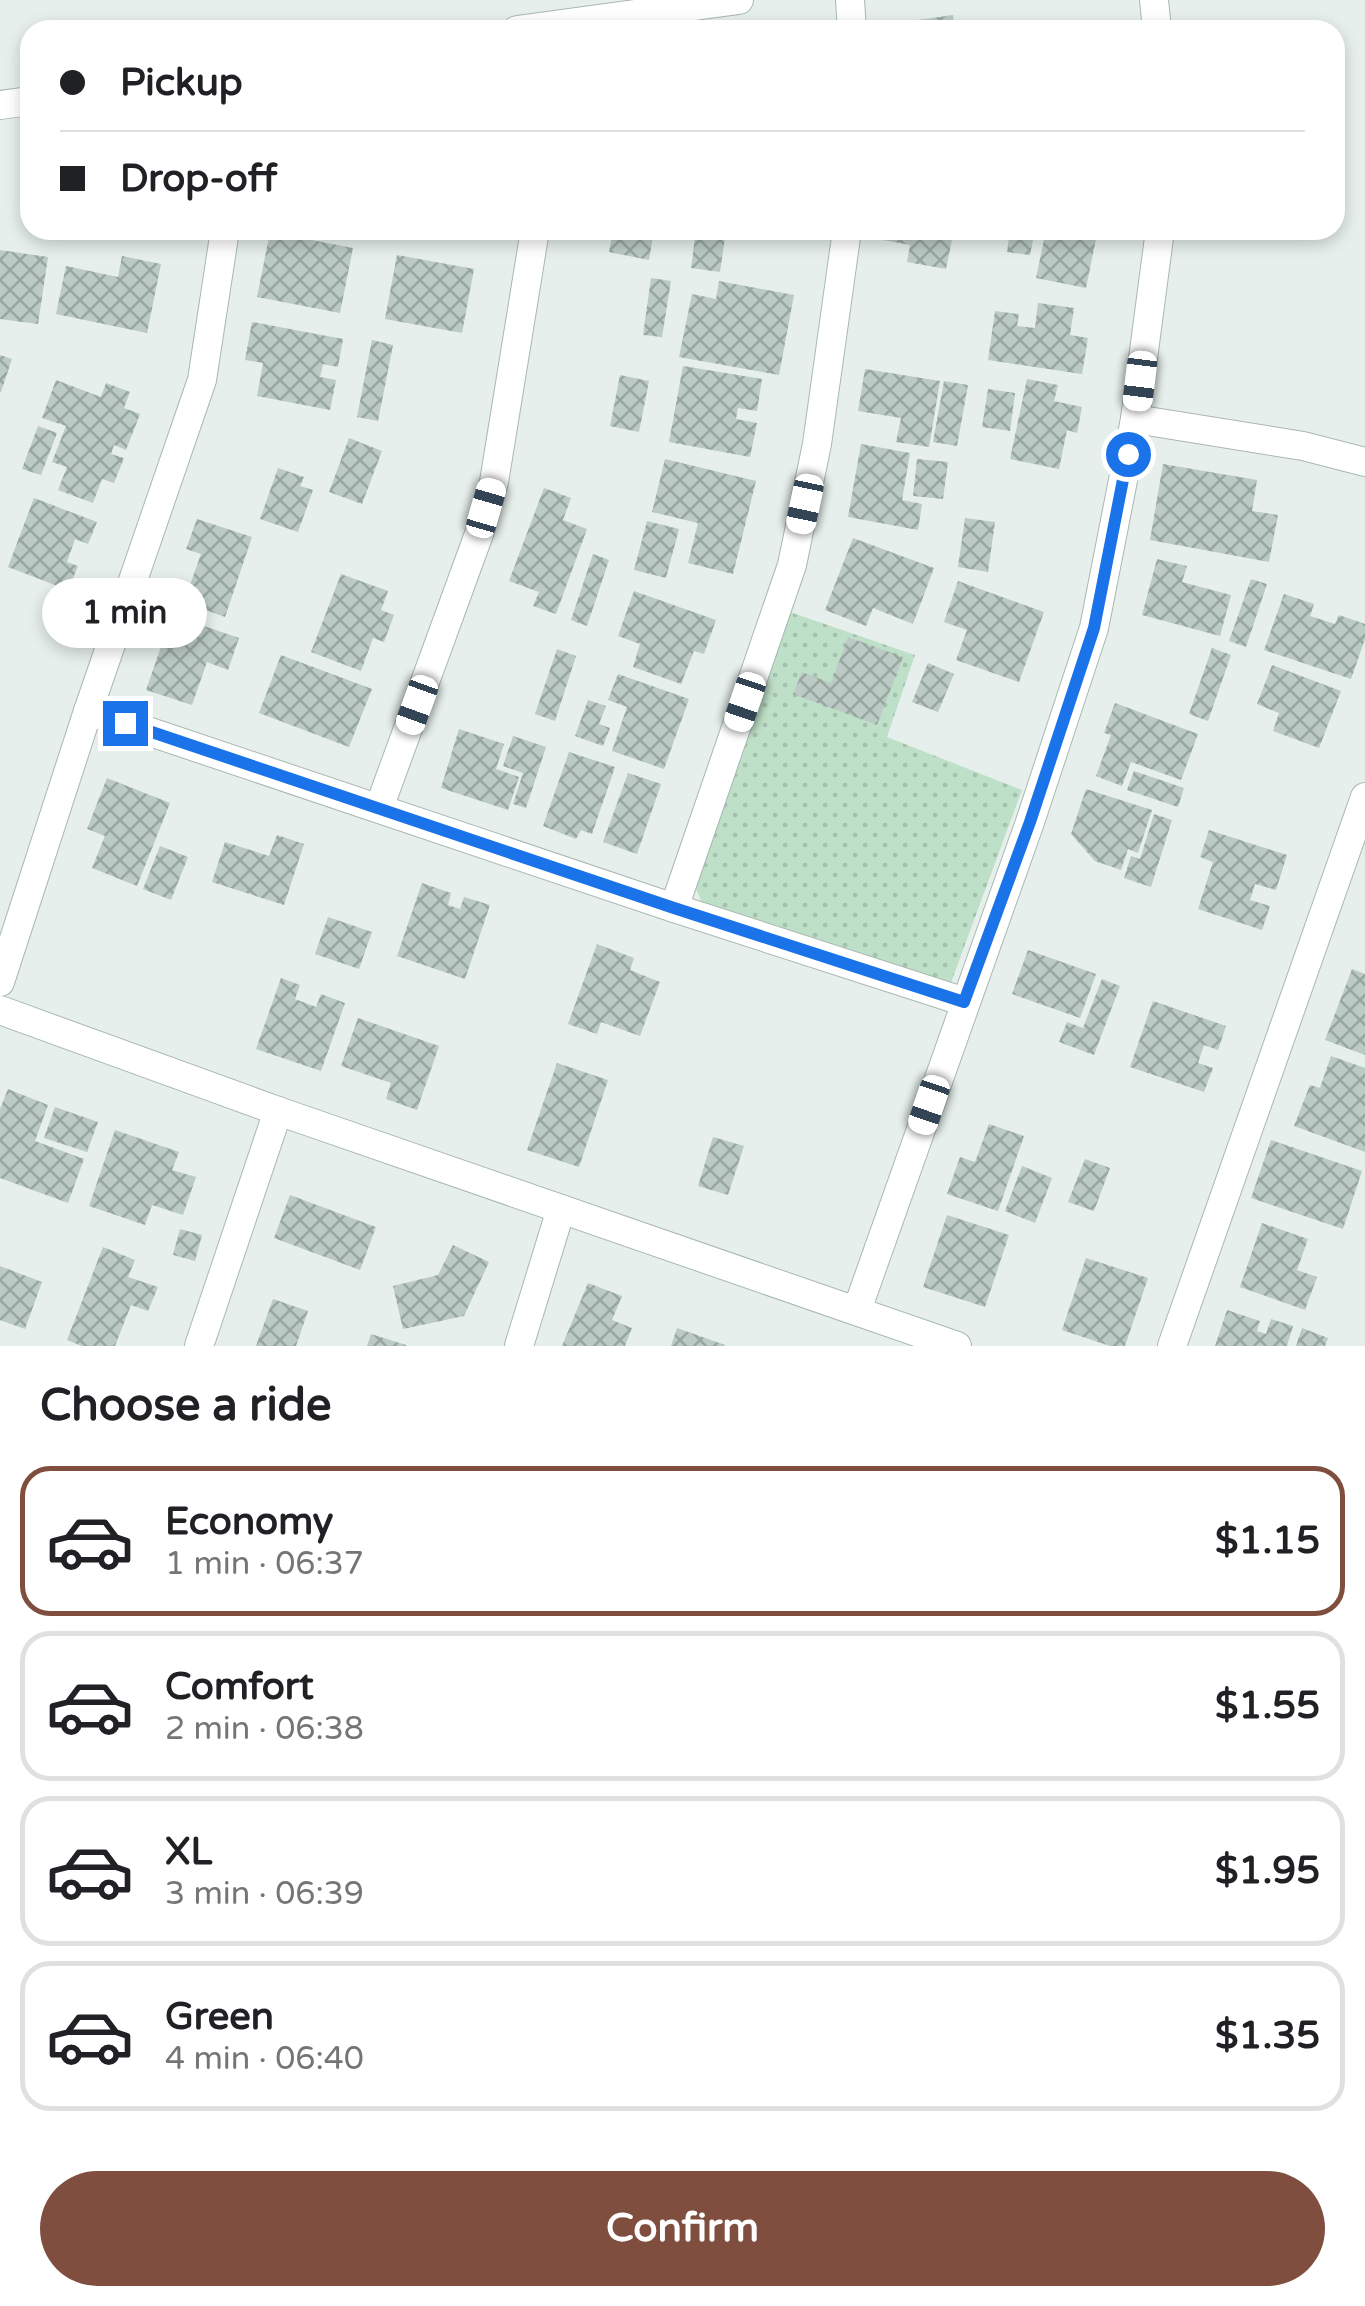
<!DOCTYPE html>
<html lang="en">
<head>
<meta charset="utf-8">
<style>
  body { margin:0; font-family:"Varela Round",sans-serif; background:#f2f2f2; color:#202124; height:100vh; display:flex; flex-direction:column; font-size:38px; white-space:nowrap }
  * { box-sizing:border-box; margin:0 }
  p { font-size:32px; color:#757577 }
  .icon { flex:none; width:55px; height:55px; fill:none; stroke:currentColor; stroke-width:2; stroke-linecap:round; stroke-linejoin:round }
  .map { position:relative; height:1346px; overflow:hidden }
  .details { display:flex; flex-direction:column; background:#fff; flex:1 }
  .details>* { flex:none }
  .banner { position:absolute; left:20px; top:20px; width:1325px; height:220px; border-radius:30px; box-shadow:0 5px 15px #0003; display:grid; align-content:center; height:220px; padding:0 40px; background:#fff }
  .end { position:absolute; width:45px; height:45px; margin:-22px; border:12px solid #1a73e8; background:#fff; box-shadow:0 0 0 5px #fff }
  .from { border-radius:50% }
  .bubble { position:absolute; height:70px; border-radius:35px; background:#fff; box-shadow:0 5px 15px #0003; font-size:32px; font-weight:800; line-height:70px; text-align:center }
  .car { position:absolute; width:30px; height:60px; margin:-30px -15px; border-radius:12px; box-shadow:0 0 8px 2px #0007; background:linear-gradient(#fff 24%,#345 0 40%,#fff 0 76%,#345 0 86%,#fff 0) }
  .banner b { display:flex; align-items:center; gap:35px; height:95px; font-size:38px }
  .banner b+b { border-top:2px solid #e0e0e0 }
  .banner i { width:25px; height:25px; background:#202124 }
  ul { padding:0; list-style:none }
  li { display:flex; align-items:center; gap:30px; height:150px; margin:0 20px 15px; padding:0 20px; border:5px solid #e0e0e0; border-radius:30px }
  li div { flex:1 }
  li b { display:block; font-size:38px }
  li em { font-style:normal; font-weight:800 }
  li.active { border-color:#7f4e3f }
  li>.icon { width:90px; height:90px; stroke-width:1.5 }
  h2 { padding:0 40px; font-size:45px; line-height:120px }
  .cta { display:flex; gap:20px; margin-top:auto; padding:20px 40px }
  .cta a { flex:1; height:115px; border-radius:60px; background:#7f4e3f; color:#fff; font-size:40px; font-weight:800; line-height:115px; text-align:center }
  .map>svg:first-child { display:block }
  .grass { fill:url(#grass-dots) }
  .building { fill:url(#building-cross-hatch) }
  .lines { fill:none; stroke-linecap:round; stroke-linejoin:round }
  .street-casing { stroke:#a8b8b2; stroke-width:30 }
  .street { stroke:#fff; stroke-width:28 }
  .route { stroke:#1a73e8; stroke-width:12 }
</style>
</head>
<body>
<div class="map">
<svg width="1365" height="1346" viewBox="0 0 1365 1346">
  <defs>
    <pattern id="grass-dots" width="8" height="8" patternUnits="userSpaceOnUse" patternTransform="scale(2.5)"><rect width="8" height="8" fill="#bfe0c8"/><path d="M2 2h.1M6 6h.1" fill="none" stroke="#a4c1ad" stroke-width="1.8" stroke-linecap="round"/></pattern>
    <pattern id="building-cross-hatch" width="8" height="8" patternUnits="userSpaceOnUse" patternTransform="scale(2.5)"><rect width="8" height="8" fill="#bbcac4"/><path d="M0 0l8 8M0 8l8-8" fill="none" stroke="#98a6a0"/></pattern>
  </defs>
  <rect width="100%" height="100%" fill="#e6efeb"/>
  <path class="grass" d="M784,610l131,45 -28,82 135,53 -73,198 -244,-79 -13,-29z"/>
  <g class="building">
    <path d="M953,15l2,15h-64l-1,-6z"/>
    <path d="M613,230h41l-5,30 -40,-8z"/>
    <path d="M696,230h30l-6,42 -29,-4z"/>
    <path d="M885,230h59l-2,8 10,2 -6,29 -39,-7 3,-17 -27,-5z"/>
    <path d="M1010,230h25l-5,25 -23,-3z"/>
    <path d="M1046,230h41l-1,7 10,2 -10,49 -50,-10z"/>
    <path d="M270,232l83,16 -13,65 -83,-16z"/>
    <path d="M0,250l48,7 -10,67 -38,-5z"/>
    <path d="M397,255l77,14 -12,64 -77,-14z"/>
    <path d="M122,256l39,8 -14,69 -91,-19 10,-48 52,11z"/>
    <path d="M651,278l20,3 -9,56 -19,-2z"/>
    <path d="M719,281l75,14 -15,80 -100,-18 13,-63 24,5z"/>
    <path d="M1038,303l36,5 -4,27 18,3 -6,36 -94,-14 7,-49 24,3 -2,12 18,2z"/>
    <path d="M252,322l91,17 -5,28 -15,-3 -3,13 16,3 -6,30 -73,-14 6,-33 -18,-3z"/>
    <path d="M372,340l21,5 -15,76 -21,-4z"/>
    <path d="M0,355l12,4 -11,33h-1z"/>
    <path d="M683,366l79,13 -5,32 -19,-3 -2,11 21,4 -7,34 -81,-15z"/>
    <path d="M865,369l75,12 -11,66 -33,-5 5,-24 -43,-7z"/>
    <path d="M620,375l29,6 -10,51 -29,-6z"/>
    <path d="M1027,379l31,6 -4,16 28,6 -5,26 -10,-3 -8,39 -49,-10z"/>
    <path d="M56,380l45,17 5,-14 24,9 -6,16 16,6 -14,36 -12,-5 -3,9 13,4 -10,25 -12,-4 -9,24 -35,-13 9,-23 -15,-5 14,-36 -24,-8z"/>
    <path d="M944,381l24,4 -11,61 -24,-4z"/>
    <path d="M988,389l27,4 -5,38 -28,-4z"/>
    <path d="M38,426l19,7 -16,42 -19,-6z"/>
    <path d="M349,438l33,13 -20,53 -33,-12z"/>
    <path d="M861,444l49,9 -8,47 20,4 -4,26 -70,-13z"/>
    <path d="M665,459l91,22 -23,93 -45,-11 10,-40 -46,-11z"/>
    <path d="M917,459l31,3 -5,37 -30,-3z"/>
    <path d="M1163,464l94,16 -5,31 26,4 -9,47 -119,-22z"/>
    <path d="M278,468l26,9 -4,9 13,4 -15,42 -38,-13z"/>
    <path d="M544,488l27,10 -8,22 24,9 -31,85 -23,-8 6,-14 -30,-11z"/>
    <path d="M34,498l63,24 -9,22 -13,-5 -8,23 11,4 -10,24 -60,-23z"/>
    <path d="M965,518l30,4 -7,50 -30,-5z"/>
    <path d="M197,519l55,18 -27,80 -41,-15 17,-48 -15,-5z"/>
    <path d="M647,521l32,8 -13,49 -32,-8z"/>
    <path d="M853,538l81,30 -21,56 -40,-16 -7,18 -41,-16z"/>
    <path d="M593,554l16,6 -22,66 -16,-6z"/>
    <path d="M1157,559l30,7 -5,16 49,13 -11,41 -78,-21z"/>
    <path d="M341,574l47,17 -7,19 13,5 -10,27 -11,-4 -12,33 -50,-19z"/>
    <path d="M1251,579l16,5 -21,63 -17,-6z"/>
    <path d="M958,581l86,31 -25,70 -63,-22 11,-30 -23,-8z"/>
    <path d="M634,591l82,29 -12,34 -10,-3 -13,33 -48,-17 7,-23 -22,-8z"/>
    <path d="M1284,594l30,10 -4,12 25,8 4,-9 26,9v15l-14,40 -87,-29z"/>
    <path d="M172,615l67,23 -11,32 -21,-8 -15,43 -46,-15z"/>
    <path d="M848,637l55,20 -26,68 -84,-31 9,-22 29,11z"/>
    <path d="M1212,648l19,7 -23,66 -19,-7z"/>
    <path d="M557,649l19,7 -21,65 -20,-7z"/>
    <path d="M281,655l91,34 -23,58 -90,-34z"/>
    <path d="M928,663l26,11 -16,38 -26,-10z"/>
    <path d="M1272,665l69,26 -22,57 -46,-17 6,-18 -22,-9z"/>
    <path d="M618,674l71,25 -25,70 -52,-18 15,-44 -19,-7z"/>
    <path d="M588,700l18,6 -7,18 11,4 -7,18 -28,-10z"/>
    <path d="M1115,703l83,31 -17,46 -50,-18 -9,24 -26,-10 15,-41 -7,-2z"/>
    <path d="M459,729l45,15 -8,25 23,8 -11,33 -67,-22z"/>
    <path d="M513,736l33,11 -20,61 -13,-4 10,-31 -20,-7z"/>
    <path d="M569,752l46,15 -23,67 -11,-4 -5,9 -33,-13z"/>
    <path d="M1134,771l50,17 -6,19 -51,-17z"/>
    <path d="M628,773l33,11 -24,70 -34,-12z"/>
    <path d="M107,778l63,25 -33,83 -45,-18 13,-32 -18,-7z"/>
    <path d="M1086,789l66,21 -14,43 -10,-4 -7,21 -26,-9 -24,-27z"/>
    <path d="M1154,814l18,6 -21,67 -27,-9 7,-22 9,3z"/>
    <path d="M1209,830l78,25 -11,35 -21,-6 -5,16 20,6 -8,24 -64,-21 15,-47 -13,-5z"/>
    <path d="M277,835l27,9 -20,61 -72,-23 13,-40 44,14z"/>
    <path d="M160,846l28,11 -17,43 -28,-11z"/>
    <path d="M422,883l29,10 -3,12 12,4 4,-12 26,8 -25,74 -68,-23z"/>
    <path d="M328,917l44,15 -13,37 -44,-15z"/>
    <path d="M597,944l37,14 -4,12 30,12 -20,54 -39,-14 -4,12 -29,-10z"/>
    <path d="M1028,950l68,24 -16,44 -68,-24z"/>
    <path d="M1352,969l13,5v81l-40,-15z"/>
    <path d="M281,978l19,7 -5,14 21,8 5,-13 24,9 -24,68 -65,-22z"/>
    <path d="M1102,979l18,7 -26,69 -35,-13 8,-20 16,6z"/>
    <path d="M1153,1001l73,25 -8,24 -14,-5 -6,18 15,5 -9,24 -74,-25z"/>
    <path d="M358,1018l81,28 -22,64 -31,-11 5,-16 -50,-17z"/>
    <path d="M1331,1056l34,12v84l-71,-26 16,-41 10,3z"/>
    <path d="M557,1063l51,17 -29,87 -52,-17z"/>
    <path d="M8,1089l40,16 -13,36 49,18 -16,44 -68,-25v-69z"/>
    <path d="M55,1107l43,15 -11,30 -43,-14z"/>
    <path d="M989,1124l35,12 -26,75 -51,-17 13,-37 15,5z"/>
    <path d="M115,1130l64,22 -7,18 24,7 -13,38 -31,-10 -7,20 -56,-19z"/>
    <path d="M713,1137l31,9 -16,49 -30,-9z"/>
    <path d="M1271,1140l91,31 -19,58 -92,-31z"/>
    <path d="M1085,1159l25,9 -16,43 -26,-9z"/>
    <path d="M1022,1166l30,12 -17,45 -30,-12z"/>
    <path d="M290,1195l86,32 -16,43 -86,-32z"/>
    <path d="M947,1215l62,20 -24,72 -62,-20z"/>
    <path d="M1262,1223l46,16 -11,31 20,7 -12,33 -65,-23z"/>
    <path d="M180,1229l22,6 -7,26 -22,-6z"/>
    <path d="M453,1245l36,17 -25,54 -61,13 -10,-43 45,-11z"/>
    <path d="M103,1247l32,13 -7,17 30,10 -10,24 -17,-6 -16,41h-33l-15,-6z"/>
    <path d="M1086,1258l62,20 -23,68h-15l-48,-16z"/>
    <path d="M0,1266l42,16 -17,47 -25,-9z"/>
    <path d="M588,1283l34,13 -10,24 20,8 -7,18h-63z"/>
    <path d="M273,1299l35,12 -12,35h-40z"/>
    <path d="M1227,1310l33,11 -3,10 9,3 5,-15 22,7 -6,20h-72z"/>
    <path d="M677,1328l48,17 -1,1h-53z"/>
    <path d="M1302,1328l26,10 -3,8h-29z"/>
    <path d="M371,1334l35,11v1h-39z"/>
  </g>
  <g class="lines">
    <g class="street-casing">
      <g id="street">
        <path d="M850,0l2,30"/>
        <path d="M1154,0l3,30"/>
        <path d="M517,30l222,-30"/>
        <path d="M0,105l30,-4"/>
        <path d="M1135,419l168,27 62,16"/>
        <path d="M88,711l586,197 291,94"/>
        <path d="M379,808l100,-274 15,-52 41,-252"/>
        <path d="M674,908l118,-343 25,-121 30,-214"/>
        <path d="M0,982l88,-271 114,-331 23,-150"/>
        <path d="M0,1010l278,101 679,235"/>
        <path d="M857,1310l173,-488 64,-194 41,-209 25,-189"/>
        <path d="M199,1346l79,-235"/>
        <path d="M519,1346l42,-137"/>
        <path d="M1172,1346l193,-549"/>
      </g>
    </g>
    <use href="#street" class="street"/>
  </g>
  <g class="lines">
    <path class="route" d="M125,723l549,185 290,94 66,-180 64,-194 34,-174"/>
  </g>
</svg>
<i class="end from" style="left:1128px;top:454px"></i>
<i class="end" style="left:125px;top:723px"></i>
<div class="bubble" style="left:42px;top:578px;width:165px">1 min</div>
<i class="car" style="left:1140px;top:381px;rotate:187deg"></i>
<i class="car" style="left:805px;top:504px;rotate:192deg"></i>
<i class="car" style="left:486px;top:508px;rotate:16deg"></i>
<i class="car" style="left:745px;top:702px;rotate:199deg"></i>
<i class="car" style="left:417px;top:705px;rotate:200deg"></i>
<i class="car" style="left:929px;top:1105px;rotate:199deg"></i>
<div class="banner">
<b><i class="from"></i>Pickup</b>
<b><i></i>Drop-off</b>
</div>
</div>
<section class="details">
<h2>Choose a ride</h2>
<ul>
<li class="active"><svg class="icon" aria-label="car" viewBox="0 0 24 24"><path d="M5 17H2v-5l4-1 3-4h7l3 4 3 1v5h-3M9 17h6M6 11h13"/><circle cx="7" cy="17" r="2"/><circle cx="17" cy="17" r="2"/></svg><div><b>Economy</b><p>1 min · 06:37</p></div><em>$1.15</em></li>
<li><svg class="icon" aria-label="car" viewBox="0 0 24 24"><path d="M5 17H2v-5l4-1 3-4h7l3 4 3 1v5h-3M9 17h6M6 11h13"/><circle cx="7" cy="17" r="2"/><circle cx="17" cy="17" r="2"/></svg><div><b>Comfort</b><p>2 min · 06:38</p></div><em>$1.55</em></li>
<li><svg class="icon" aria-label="car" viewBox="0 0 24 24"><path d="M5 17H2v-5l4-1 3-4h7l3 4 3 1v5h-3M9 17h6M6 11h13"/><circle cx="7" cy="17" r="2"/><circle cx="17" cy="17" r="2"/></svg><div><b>XL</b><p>3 min · 06:39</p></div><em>$1.95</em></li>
<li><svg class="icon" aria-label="car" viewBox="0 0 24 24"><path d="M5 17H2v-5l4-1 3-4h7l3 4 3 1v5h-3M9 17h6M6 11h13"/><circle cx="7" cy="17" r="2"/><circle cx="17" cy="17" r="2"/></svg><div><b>Green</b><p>4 min · 06:40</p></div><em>$1.35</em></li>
</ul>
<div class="cta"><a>Confirm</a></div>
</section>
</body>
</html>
